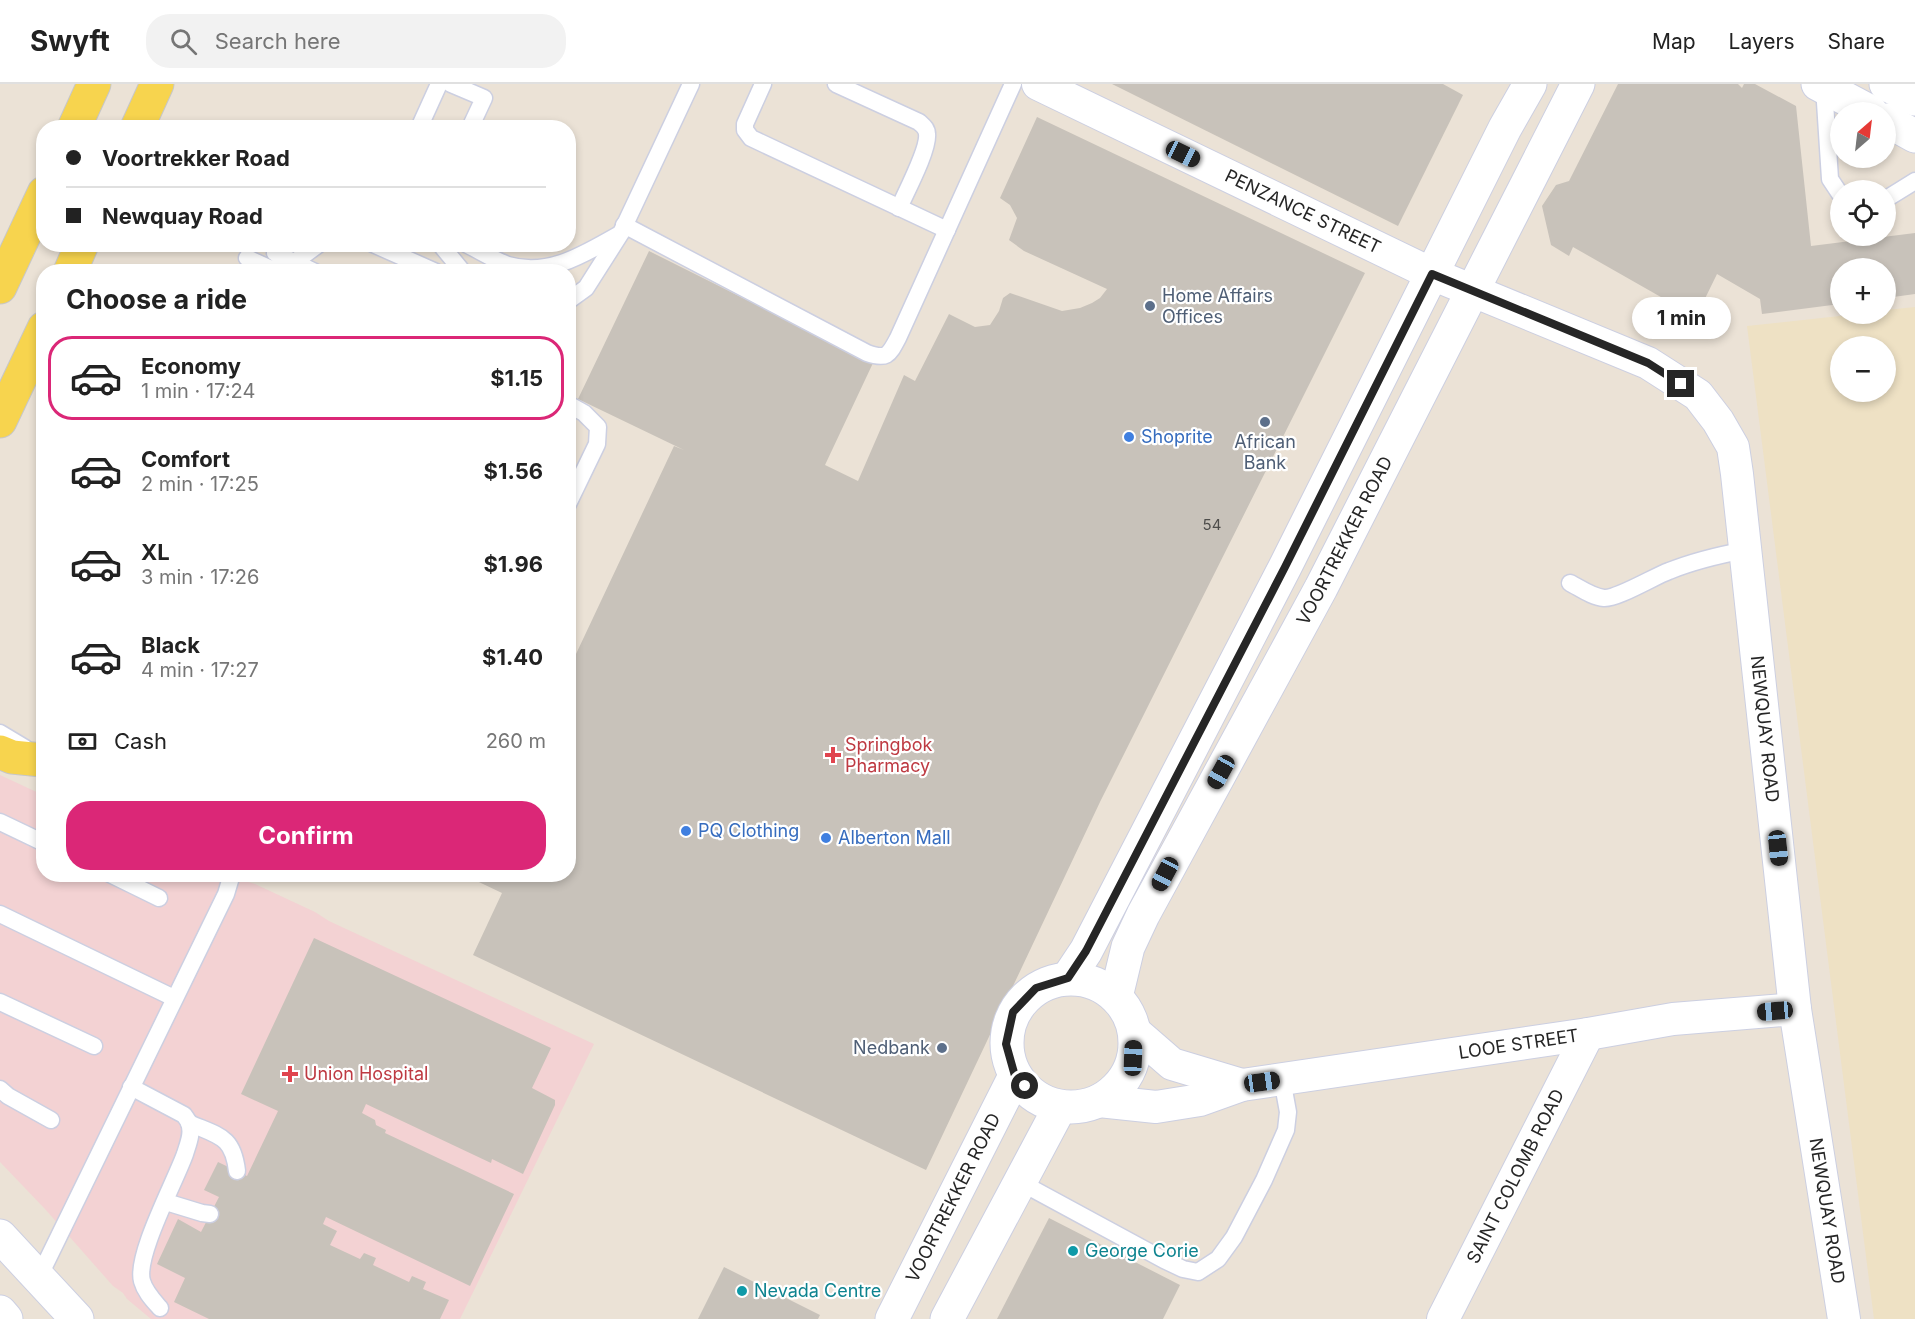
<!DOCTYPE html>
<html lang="en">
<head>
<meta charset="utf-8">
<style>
  body { margin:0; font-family:Inter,sans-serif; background:#f2f2f2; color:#222; height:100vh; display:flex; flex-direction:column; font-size:22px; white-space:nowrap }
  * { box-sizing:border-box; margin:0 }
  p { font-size:20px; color:#767676 }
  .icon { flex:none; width:33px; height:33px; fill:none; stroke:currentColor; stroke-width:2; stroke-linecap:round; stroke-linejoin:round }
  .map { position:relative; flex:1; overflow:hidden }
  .drawer { position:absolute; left:36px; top:180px; width:540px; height:618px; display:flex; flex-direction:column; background:#fff; border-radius:24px; box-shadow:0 3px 9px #0003 }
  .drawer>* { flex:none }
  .top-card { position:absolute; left:36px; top:36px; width:540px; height:132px; border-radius:24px; box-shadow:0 3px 9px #0003; display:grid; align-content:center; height:132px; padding:0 30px; background:#fff }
  .needle { width:39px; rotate:28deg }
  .tools { position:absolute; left:1830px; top:18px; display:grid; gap:12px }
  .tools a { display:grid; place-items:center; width:66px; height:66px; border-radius:50%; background:#fff; box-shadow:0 3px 9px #0003; font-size:30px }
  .end { position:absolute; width:27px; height:27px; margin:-14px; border:8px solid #262626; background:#fff; box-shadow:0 0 0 3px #fff }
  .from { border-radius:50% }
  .bubble { position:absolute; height:42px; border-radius:21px; background:#fff; box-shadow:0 3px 9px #0003; font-size:20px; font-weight:700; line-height:42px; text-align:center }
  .car { position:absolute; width:18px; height:36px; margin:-18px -9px; border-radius:8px; box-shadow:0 0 4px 2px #0007; background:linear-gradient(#222 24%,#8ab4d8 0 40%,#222 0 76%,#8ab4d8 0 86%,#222 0) }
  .top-card b { display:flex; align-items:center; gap:21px; height:57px; font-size:22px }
  .top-card b+b { border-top:2px solid #e0e0e0 }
  .top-card i { width:15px; height:15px; background:#222 }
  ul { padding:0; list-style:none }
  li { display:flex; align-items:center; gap:18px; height:84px; margin:0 12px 9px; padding:0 18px; border:3px solid transparent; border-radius:24px }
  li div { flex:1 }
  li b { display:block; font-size:22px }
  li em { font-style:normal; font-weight:700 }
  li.active { border-color:#db2777 }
  li>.icon { width:54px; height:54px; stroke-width:1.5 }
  h2 { padding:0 30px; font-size:27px; line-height:72px }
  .pay { display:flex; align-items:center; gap:15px; height:66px; padding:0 30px; font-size:22px }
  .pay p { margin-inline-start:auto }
  .cta { display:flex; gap:12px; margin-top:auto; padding:12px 30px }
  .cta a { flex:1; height:69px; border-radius:24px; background:#db2777; color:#fff; font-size:24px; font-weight:700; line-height:69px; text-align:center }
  header { display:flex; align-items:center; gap:36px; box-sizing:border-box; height:84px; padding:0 30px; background:#fff; border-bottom:2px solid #e0e0e0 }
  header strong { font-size:28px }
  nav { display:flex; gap:33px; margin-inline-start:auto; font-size:21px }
  .search { width:420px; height:54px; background:#f2f2f2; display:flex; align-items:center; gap:15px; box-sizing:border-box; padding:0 21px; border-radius:24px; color:#767676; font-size:22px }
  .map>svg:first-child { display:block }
  .education { fill:#eee1c4; fill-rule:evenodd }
  .medical { fill:#f3d2d3 }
  .building { fill:#c8c2ba }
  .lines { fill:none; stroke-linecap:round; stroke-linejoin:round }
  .lane-casing { stroke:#cccfe1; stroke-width:19 }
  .street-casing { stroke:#cccfe1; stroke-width:34 }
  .secondary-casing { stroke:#cccfe1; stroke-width:35 }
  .primary-casing { stroke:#c7c7c7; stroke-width:35 }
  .lane { stroke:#fff; stroke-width:16 }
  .street { stroke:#fff; stroke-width:32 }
  .secondary { stroke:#fff; stroke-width:33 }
  .primary { stroke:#f7d44e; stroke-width:33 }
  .route { stroke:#262626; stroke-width:8 }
  .service-dot { fill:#5c6f8a; stroke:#fff; stroke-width:2 }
  .shop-dot { fill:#3f7fe0; stroke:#fff; stroke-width:2 }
  .health-dot { fill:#e0444e; stroke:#fff; stroke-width:2 }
  .culture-dot { fill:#0f9aa8; stroke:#fff; stroke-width:2 }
  .labels { text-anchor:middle; stroke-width:4.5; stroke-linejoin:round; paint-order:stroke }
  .number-label { font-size:15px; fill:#4e4d4b }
  .street-label { font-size:18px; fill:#262626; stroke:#fff }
  .service-label { font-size:18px; fill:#4e5e75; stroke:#fff; text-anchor:start }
  .shop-label { font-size:18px; fill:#366cbe; stroke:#fff; text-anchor:start }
  .health-label { font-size:18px; fill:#be3a42; stroke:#fff; text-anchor:start }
  .culture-label { font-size:18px; fill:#0d838f; stroke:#fff; text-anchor:start }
</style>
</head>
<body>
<header>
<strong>Swyft</strong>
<div class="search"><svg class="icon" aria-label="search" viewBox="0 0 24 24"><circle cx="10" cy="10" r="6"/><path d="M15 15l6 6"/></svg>Search here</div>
<nav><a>Map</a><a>Layers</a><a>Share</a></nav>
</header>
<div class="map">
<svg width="1915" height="1235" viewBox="0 0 1915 1235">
  <rect width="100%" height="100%" fill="#ebe2d6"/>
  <path class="education" d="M1915,223v1012h-41l-127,-993 111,-12h28v-4zM1840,262h46v46h-46z"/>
  <path class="medical" d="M0,691l43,20 1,79 182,1 29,9 60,28 14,9 265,123 -134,275h-309l-24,-20 -4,-6 -10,-7 -68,-77 -45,-47z"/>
  <g class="building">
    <path d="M1112,0h331l20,11 -65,131z"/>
    <path d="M1618,0h120l4,4 2,-4h11l41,22 15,140 104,-13v61l-29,4v-30h-46v36l-78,10 -2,-15 -43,-25 -21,43 -123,-70 -4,9 -18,-11 -9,-39 14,-21 13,-4z"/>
    <path d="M1037,33l328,156 -265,529 -174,368 -453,-215 29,-62 -40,-19h106v-203l106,-225 10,4 -106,-51 71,-148 224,112 -48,102 33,16 46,-106 11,6 34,-67 26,13 15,-2 9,-14 4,-13 7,-5 52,18 18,-3 12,-5 8,-5 7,-9 -83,-38 -15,-11 8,-22 -7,-13 -10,-7z"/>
    <path d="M314,854l237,110 -19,40 23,12v5l-32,69 -31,-15 -1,4 -125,-59 -4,9 13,7 1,5 10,5 -1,3 129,61 -44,92 -144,-69 -3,7 14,7 -7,14 30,14 4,-6 12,5 -3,7 36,17 3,-6 14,6 -3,7 26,11 -9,19h-231l-35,-17 11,-24 -28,-14 21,-45 23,13 18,-35 -15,-7 14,-28 29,14 31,-65 -37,-17z"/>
    <path d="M1049,1134l131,67 -17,34h-166z"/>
    <path d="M724,1183l96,48 -2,4h-120z"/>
  </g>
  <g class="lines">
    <g class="lane-casing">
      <g id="lane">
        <path d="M451,0l33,14 -14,30"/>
        <path d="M763,0l-18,40v6l6,8 196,92"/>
        <path d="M836,0l83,38c4,4 8,6 8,12 2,15 -21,58 -28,74"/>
        <path d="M1824,3l6,92 10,15"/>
        <path d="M419,44l20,-44"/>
        <path d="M1886,115l29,-18"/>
        <path d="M624,141l243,128c20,7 22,2 31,-15l115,-254"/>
        <path d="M373,160l63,28"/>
        <path d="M440,160l23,28"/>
        <path d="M466,160c14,7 28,16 42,21 41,12 76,-11 110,-30"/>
        <path d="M275,169l40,19"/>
        <path d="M247,174l24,11"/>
        <path d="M271,185l25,-8 23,-17"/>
        <path d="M568,217l18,-13 35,-55 70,-149"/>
        <path d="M568,320l16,9 14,14 -1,17 -29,60"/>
        <path d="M1570,499c10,5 22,14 34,15 13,1 51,-22 65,-27 25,-10 50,-16 77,-21"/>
        <path d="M0,649l25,15"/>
        <path d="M0,738l44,21"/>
        <path d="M110,790l49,24"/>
        <path d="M0,830l174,84"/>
        <path d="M0,918l94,44"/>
        <path d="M131,1003l53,28c2,3 4,5 5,8 4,10 -1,21 -4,31 -10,28 -50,102 -43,127 3,11 11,19 18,27"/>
        <path d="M0,1005l8,7 43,24"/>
        <path d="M189,1039c30,13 44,13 48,48"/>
        <path d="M1020,1098l144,78 19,9 15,3 20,-13 16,-22 30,-57 22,-50 2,-18 -6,-33"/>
        <path d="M166,1118l36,11 8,1"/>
        <path d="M39,1193l187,-383 6,-20"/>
      </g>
    </g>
    <g class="street-casing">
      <g id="street">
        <path id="s1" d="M1038,0l394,190 216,89 50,32 20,26 15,26 4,27 58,535 49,310"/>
        <path d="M1134,947l38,33 70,21"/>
        <path id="s2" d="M1099,1017l57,6 44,-7 42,-15 346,-51 85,-15 122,-10"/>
        <path id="s3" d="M1443,1235l145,-285"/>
      </g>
    </g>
    <g class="secondary-casing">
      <g id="secondary">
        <path d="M1818,0l53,28"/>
        <path d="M1886,0l29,15"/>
        <path d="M1886,36l29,16"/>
        <path d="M1068,894l18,-27 199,-384 220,-439 25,-44"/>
        <circle cx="1071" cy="959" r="64"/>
        <path id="s4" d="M1116,913l12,-50 15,-32 178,-327 257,-504"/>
        <path d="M0,1152l77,83"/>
        <path d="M0,1228l6,7"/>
        <path id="s5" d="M892,1235l123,-243"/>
        <path d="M947,1235l113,-212"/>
      </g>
    </g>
    <g class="primary-casing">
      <g id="primary">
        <path d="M74,44l20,-44"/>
        <path d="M137,44l20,-44"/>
        <path d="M70,188l12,-28"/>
        <path d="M0,203l44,-94"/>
        <path d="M0,337l44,-93"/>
        <path d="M0,668l12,5 30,3"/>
      </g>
    </g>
    <use href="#lane" class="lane"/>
    <use href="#street" class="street"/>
    <use href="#secondary" class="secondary"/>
    <use href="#primary" class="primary"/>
  </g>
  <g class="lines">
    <path class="route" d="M1025,1002l-10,-10 -9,-32 7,-32 23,-24 32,-10 18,-27 199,-384 147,-293 216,89 33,21"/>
  </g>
  <g class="service-dot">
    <circle cx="1150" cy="222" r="6"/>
    <circle cx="1265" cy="338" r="6"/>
    <circle cx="942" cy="964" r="6"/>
  </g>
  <g class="shop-dot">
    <circle cx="1129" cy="353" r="6"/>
    <circle cx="686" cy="747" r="6"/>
    <circle cx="826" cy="754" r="6"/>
  </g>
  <g class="health-dot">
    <path d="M830 662h6v6h6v6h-6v6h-6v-6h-6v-6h6z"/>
    <path d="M287 981h6v6h6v6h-6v6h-6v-6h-6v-6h6z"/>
  </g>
  <g class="culture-dot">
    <circle cx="1073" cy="1167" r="6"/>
    <circle cx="742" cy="1207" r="6"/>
  </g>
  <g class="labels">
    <g class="number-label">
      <text x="1212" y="446">54</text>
    </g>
    <g class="street-label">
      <text dy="6" stroke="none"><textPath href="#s1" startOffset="294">PENZANCE STREET</textPath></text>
      <text dy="6" stroke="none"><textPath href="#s4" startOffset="512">VOORTREKKER ROAD</textPath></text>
      <text dy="6" stroke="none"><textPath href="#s1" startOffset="1077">NEWQUAY ROAD</textPath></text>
      <text dy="6" stroke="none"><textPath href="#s2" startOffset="426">LOOE STREET</textPath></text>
      <text dy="6" stroke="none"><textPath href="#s3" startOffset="160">SAINT COLOMB ROAD</textPath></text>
      <text dy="6" stroke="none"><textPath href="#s5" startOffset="136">VOORTREKKER ROAD</textPath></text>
      <text dy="6" stroke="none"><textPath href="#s1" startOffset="1563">NEWQUAY ROAD</textPath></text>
    </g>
    <g class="service-label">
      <text x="1162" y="218">Home Affairs<tspan x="1162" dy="21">Offices</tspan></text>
      <text x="1265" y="364" text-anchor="middle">African<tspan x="1265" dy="21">Bank</tspan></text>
      <text x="930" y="970" text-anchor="end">Nedbank</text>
    </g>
    <g class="shop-label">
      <text x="1141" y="359">Shoprite</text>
      <text x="698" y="753">PQ Clothing</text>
      <text x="838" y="760">Alberton Mall</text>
    </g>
    <g class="health-label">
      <text x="845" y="667">Springbok<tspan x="845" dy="21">Pharmacy</tspan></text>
      <text x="304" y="996">Union Hospital</text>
    </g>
    <g class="culture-label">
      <text x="1085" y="1173">George Corie</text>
      <text x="754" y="1213">Nevada Centre</text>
    </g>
  </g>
</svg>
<div class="tools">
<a><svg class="needle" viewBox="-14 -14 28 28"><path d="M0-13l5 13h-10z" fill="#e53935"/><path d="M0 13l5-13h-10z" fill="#767676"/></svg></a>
<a><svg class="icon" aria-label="locate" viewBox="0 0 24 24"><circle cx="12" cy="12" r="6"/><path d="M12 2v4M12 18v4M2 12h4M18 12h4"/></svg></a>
<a>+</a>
<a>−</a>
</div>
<i class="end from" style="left:1025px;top:1002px"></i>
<i class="end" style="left:1681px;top:300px"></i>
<div class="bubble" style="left:1632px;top:213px;width:99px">1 min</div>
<i class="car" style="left:1183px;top:70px;rotate:116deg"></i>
<i class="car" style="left:1221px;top:688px;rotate:209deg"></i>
<i class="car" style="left:1778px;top:764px;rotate:174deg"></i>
<i class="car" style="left:1165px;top:790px;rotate:208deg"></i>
<i class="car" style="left:1775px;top:927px;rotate:265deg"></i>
<i class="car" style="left:1133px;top:974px;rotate:2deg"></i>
<i class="car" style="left:1262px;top:998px;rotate:82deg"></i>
<div class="top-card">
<b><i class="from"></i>Voortrekker Road</b>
<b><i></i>Newquay Road</b>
</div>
<section class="drawer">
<h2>Choose a ride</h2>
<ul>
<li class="active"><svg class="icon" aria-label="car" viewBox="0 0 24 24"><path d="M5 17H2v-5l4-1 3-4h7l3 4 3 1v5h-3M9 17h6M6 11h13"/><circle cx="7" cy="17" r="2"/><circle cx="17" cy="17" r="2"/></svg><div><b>Economy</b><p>1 min · 17:24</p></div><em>$1.15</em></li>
<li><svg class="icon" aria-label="car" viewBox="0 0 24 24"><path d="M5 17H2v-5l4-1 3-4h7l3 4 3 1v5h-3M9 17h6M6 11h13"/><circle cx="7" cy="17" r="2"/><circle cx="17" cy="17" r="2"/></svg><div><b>Comfort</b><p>2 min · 17:25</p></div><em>$1.56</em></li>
<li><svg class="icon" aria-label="car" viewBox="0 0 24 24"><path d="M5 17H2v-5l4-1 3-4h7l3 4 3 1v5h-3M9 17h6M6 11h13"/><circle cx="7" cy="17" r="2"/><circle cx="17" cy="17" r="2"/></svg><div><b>XL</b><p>3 min · 17:26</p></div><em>$1.96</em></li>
<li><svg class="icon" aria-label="car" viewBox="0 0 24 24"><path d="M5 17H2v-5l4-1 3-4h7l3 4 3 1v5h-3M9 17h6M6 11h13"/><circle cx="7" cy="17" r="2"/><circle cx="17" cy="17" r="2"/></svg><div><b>Black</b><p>4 min · 17:27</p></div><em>$1.40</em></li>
</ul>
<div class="pay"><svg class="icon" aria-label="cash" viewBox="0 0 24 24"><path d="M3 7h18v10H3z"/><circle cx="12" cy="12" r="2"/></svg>Cash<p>260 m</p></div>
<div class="cta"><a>Confirm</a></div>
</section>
</div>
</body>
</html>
